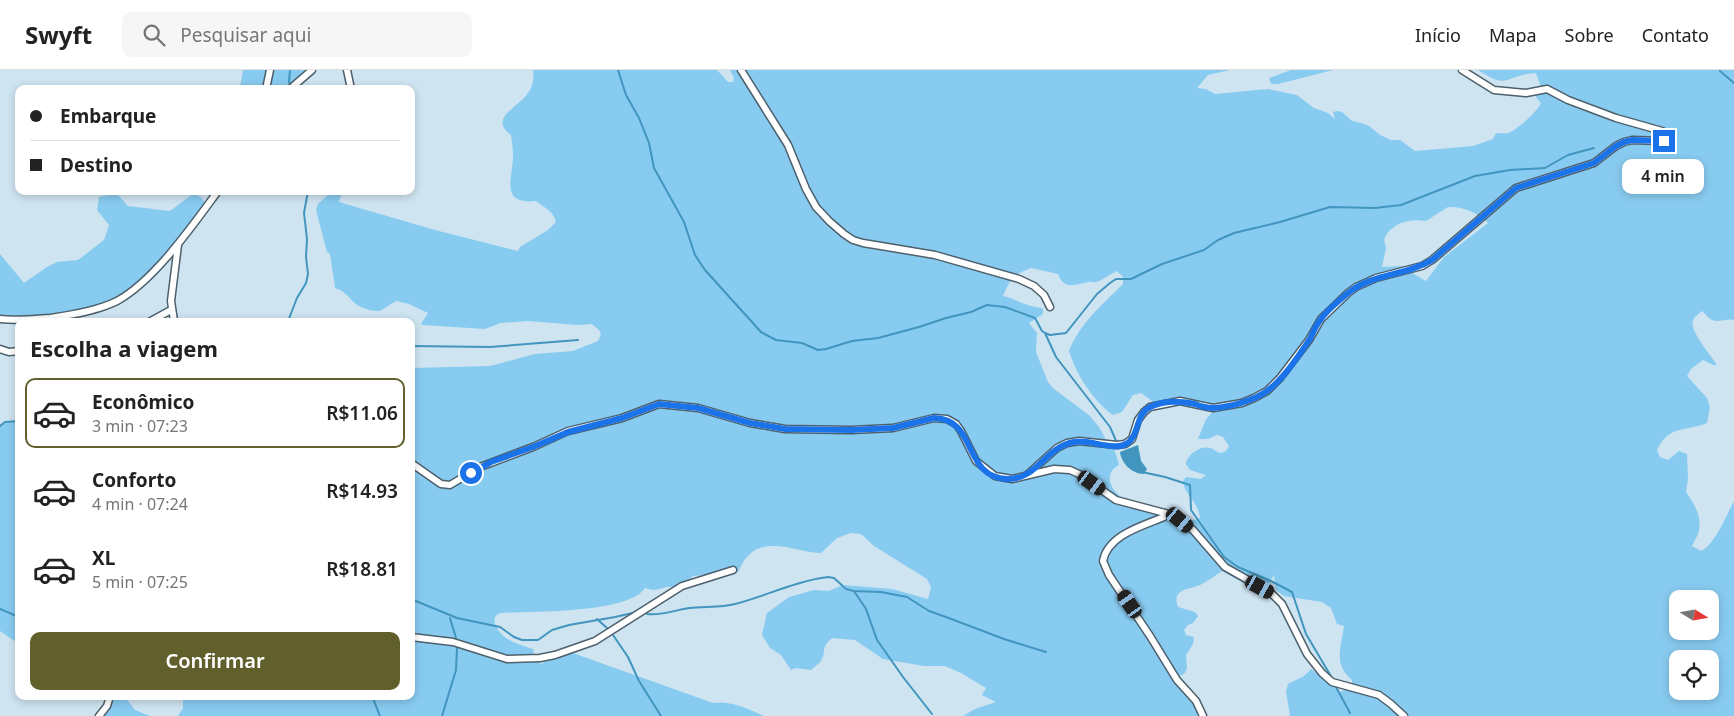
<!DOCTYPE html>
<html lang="pt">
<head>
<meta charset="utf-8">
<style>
  body { margin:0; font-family:"Noto Sans",sans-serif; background:#f6f6f6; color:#222; height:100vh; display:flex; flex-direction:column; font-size:19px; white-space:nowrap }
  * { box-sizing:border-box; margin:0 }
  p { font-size:16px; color:#767676 }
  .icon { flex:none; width:28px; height:28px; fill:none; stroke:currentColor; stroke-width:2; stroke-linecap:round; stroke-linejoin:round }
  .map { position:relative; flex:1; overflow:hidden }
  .side { position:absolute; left:15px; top:248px; width:400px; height:382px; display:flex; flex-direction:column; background:#fff; border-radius:10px; box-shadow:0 2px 8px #0003 }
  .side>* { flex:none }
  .banner { position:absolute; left:15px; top:15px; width:400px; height:110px; border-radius:10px; box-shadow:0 2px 8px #0003; display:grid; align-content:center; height:110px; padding:0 15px; background:#fff }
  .needle { width:32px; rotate:101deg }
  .fabs { position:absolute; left:1669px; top:520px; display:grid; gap:10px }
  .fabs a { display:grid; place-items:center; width:50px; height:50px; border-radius:10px; background:#fff; box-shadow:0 2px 8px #0003; font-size:25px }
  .end { position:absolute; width:22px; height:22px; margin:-11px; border:6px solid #1a73e8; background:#fff; box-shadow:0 0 0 2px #fff }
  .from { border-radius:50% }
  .bubble { position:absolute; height:35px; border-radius:10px; background:#fff; box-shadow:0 2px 8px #0003; font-size:16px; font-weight:600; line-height:35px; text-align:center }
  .car { position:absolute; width:15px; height:30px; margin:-15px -8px; border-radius:6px; box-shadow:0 0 4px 1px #0007; background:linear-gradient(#222 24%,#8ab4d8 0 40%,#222 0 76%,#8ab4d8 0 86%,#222 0) }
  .banner b { display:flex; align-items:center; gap:18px; height:48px; font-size:19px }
  .banner b+b { border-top:1px solid #e0e0e0 }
  .banner i { width:12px; height:12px; background:#222 }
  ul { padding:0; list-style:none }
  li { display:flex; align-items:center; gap:15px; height:70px; margin:0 10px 8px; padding:0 5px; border:2px solid transparent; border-radius:10px }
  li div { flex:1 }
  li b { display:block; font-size:19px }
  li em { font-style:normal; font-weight:600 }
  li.active { border-color:#61602d }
  li>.icon { width:45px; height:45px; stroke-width:1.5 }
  h2 { padding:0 15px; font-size:22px; line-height:60px }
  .cta { display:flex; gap:10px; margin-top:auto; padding:10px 15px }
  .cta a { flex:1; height:58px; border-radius:10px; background:#61602d; color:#fff; font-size:20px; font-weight:600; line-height:58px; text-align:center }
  header { display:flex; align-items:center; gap:30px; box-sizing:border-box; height:70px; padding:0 25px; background:#fff; border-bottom:1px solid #e0e0e0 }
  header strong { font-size:24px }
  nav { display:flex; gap:28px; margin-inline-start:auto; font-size:18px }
  .search { width:350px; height:45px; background:#f6f6f6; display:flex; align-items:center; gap:12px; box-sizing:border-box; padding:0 18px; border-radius:10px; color:#767676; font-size:19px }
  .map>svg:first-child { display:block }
  .green { fill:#88cbf0; fill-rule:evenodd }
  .water { fill:#4195be }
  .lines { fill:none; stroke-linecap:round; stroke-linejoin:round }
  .stream { stroke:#4195be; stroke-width:2 }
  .street-casing { stroke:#4d606b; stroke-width:9 }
  .street { stroke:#fff; stroke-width:6 }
  .route { stroke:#1a73e8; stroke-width:6 }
</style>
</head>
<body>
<header>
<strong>Swyft</strong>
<div class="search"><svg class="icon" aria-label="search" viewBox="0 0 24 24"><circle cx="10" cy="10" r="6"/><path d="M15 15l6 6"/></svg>Pesquisar aqui</div>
<nav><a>Início</a><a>Mapa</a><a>Sobre</a><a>Contato</a></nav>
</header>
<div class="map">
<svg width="1734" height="646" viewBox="0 0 1734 646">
  <rect width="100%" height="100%" fill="#cee4f1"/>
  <g class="green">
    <path d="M243,0h67l-20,19h-49l-1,-2z"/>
    <path d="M533,0h184l11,12h5l1,-4 -4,-8h500l-22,5 -11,13 9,1 9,5 53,-5 29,6 17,13 14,5 7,6 -2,-7 4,-1 5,1 10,9 10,2 7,3 11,9 11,5h9l15,11 58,-5 20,-7 3,-6c3,0 9,1 12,0 8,-2 30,-22 33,-30l-5,-6 5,-10 -5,-14c-32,2 -26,18 -58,-3h256v250c-8,-2 -14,3 -22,0 -4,-2 -6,-6 -10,-9 -3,3 -7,5 -9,9 -4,11 18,35 24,45h-4l-10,-5 -12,9 -4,7 20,22 3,9 -3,16c-23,9 -38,2 -50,27l3,7 8,3 11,-9 8,3 1,25 -2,13c8,11 16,24 13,39 -1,5 -5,10 -7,15l9,5c14,-6 26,-37 33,-50v215h-444l-4,-25 2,-7 16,-8 7,-7 30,23 11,-8v-4c-19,-16 -11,-32 -8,-54l-7,-2 -6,-16 -9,-6 -38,-6 -8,-6 -2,-15 -8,13v4l-17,-6 -27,-15c-6,4 -13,9 -20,13 -12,6 -31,4 -24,23l17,5 3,4 -5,7 -5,2 -4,5 2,5 8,2 -1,7 -7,11 1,13 -2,5 -10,6 29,37h-241l12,-7 21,-7 -14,-7 4,-7 -25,-15 -16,-7h-21l-41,-7 -28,-19 -23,-2c-12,11 -5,12 -11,23 -2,3 -7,6 -10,9l-16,-2 -4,2 -10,-15 -11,-7 -8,-13 5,-22 22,-16 25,-7 15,1 14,-6 49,4 36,10 3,-12 -4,-8 -53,-33 -13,-12 -10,-1 -14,5 -16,15c-21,0 -54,-17 -72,2 -5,4 -8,11 -11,17l-45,4 -5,4 -1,5c-11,4 -14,1 -21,2 -9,3 -12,4 -21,1 -17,26 -113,23 -145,25 -6,3 -7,7 -4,13 7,15 23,18 37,23l3,12 6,3 6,-5 22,-7 143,51c16,-3 37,6 51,13h-586l5,-8v-12h228v-328l79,-2 45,-12 38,-3 25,-10 3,-7 -2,-4 -7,-6 -14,1 -50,-4 -27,2 -16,6 -62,-4 -2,-1 7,-11 -19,-9 -13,-3 -16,10c-7,0 -16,-2 -21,-5 -9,-5 -12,-15 -24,-18l-5,-34 -3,-2 -11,-42 2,-6 10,-9h13l-2,7 96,28 83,21 2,-4 28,-17 8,-8c-2,-10 -12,-15 -20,-21 -37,4 -23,-23 -23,-45 0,-7 -1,-14 -2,-21 -23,-17 7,-27 17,-42 5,-6 6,-15 5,-23zM1448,137c14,-1 31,6 40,16l-44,34 -18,24 -12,-7 -10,-8 -22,1 4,-19 -2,-8c6,-17 26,-22 42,-19zM1031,198l27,6c6,17 18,10 30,8 2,-1 5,1 8,0 5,-1 15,-8 21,-11l6,6v7c-20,20 -43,39 -54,67 7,23 24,50 44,64l9,-3 11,-17 8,-2 11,8 1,4c24,-13 41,-4 64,3l-11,11 -8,20h10l9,-4 6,2 6,9 -3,5 -5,2c-5,-1 -7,-4 -11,-5 -10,-3 -23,7 -24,16l4,6 16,5 -5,4 -15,-2 -3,4c1,14 15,19 17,37 -12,5 -18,-1 -25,-10 -9,4 -43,-4 -52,-10 -13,-8 -20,-25 -4,-33l-5,-17 -5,-3 -10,-18 -9,-11 -37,-28 -5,-6 -12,-30 1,-19 -8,-10 14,-9v-5c-4,-2 -8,-2 -12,-3 -10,-2 -17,-8 -28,-10 7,-17 10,-21 28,-28zM1678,529h32v32h-32zM1678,589h32v32h-32z"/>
    <path d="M1291,0h42l-55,14h-7l-2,-6z"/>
    <path d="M194,123l8,5 3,6 -5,16 -9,14 -35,39 -28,24 -29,16 -36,7 -63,2v-68l24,29 23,-16 10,-5 21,-2 26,-20 5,-15 -12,-15 2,-13 10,-2h9l10,11 42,5z"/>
    <path d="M19,350v224l-19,-13v-207z"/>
    <path d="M111,626h13l11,14 15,6h-48z"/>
  </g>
  <path class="water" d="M1138,375l3,16 6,8 -3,5c-12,0 -23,-11 -24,-22z"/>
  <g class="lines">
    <g class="stream">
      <path d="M290,0l-1,12 2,3"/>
      <path d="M618,0l8,25 13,23 10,25 5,25 30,54 11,33 10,15 56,62 15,8 26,3 16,7 8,-1 26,-8 26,-3 41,-11 27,-9 25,-6 16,-7 18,2 30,11 7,13 3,2 11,24 54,70 7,16"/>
      <path d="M1720,1l14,12"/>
      <path d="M288,251l9,-23 9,-15 2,-9 -2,-17 1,-18 -3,-26 4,-22"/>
      <path d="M1045,263l5,2 16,-2 31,-39 13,-11 6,-4h15l31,-15 42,-14 14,-10 16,-7 46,-11 50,-15 45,1 26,-3 74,-29 35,-6 35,-2 23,-13 26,-7"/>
      <path d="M411,276l79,1 88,-7"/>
      <path d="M0,356l5,-4 14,-1"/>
      <path d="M1142,402l23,5 25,8 1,25 33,47 14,10 33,14 21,11 14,42 26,44"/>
      <path d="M854,521l12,18 11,31 26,37 29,37"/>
      <path d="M411,529l46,19 43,9 14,10 8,3h16l14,-10 17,-5 46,-8 22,-5"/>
      <path d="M0,539l19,8"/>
      <path d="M647,544c15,2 28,-4 42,-6 16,-2 31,0 46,-4 31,-8 61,-23 93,-27l6,1 12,11 8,2 27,1 26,5 22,14 17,6 58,22 42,13"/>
      <path d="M450,548l6,20"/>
      <path d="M597,549l10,9"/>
      <path d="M613,565l15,22 11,24 22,35"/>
      <path d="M1336,617l14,26"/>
      <path d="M372,626l8,20"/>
      <path d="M442,646l14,-46 1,-22"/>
    </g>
    <g class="street-casing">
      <g id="street">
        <path d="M347,0l4,19"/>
        <path d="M741,0l47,75 18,44 10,18 13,14 15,13 9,6 10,3 72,12 84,24 15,7 10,9 6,12"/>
        <path d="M266,19l4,-19"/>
        <path d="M290,19l22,-19"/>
        <path d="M0,249c17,2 33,0 50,-1 22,-3 47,-7 67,-17 37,-20 76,-76 101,-110"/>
        <path d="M151,251l20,-11"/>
        <path d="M174,251l-3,-20 7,-56"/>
        <path d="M0,279l9,3 10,-1"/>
        <path d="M411,393l30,21 9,1 30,-18 53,-20 35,-16 54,-13 37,-14 39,4 52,15 35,6 66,1 42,-2 41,-10 13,1 9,5 5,7 15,30 19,15 17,3 42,-10 16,1 9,4 37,26 49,13 15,7 13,10 32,37 46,26 11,11 25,50 15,19 10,9 47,13 12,9 13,12"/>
        <path d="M1027,405l30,-27 10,-5 12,-2 38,4 8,-1 7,-5 6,-19 6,-8 6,-5 30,-6 33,7 29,-5 12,-5 13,-7 13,-13 29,-38 12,-21 27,-26 8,-6 20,-9 46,-12 10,-6 84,-72 78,-25 22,-17 8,-4 8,-2 32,1 4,-3v-4l-6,-3 -46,-13 -48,-18 -21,-11 -21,4 -32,-3 -32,-20"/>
        <path d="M1165,443l-1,4c-22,9 -56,18 -61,44l6,14 41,61 27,44 19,21 7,15"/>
        <path d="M411,567l42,5 54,17 33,-1 15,-3 40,-14 87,-55 51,-16"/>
        <path d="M99,646l8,-10 3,-10"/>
      </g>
    </g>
    <use href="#street" class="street"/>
  </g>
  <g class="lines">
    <path class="route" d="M471,403l20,-11 42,-15 35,-15 54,-14 37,-14 39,4 52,15 35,6 66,1 42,-2 41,-10c44,1 28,59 73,61 30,1 38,-32 67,-37 15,-3 39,9 52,2 14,-8 9,-30 24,-37 15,-7 29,-6 45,-3 5,2 12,4 18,4 17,-1 40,-7 54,-17 16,-11 32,-36 43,-52 3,-7 6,-14 11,-20 7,-10 18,-18 27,-26 25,-20 58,-17 84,-33l84,-72 78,-25 22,-17 8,-4 8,-2 32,1"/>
  </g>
</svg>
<div class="fabs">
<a><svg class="needle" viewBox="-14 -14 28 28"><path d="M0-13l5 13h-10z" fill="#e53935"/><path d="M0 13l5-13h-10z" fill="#767676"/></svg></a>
<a><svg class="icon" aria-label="locate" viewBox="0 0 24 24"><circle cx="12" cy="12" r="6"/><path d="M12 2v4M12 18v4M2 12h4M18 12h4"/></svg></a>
</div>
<i class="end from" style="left:471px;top:403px"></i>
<i class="end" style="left:1664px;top:71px"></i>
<div class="bubble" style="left:1622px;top:89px;width:82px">4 min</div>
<i class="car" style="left:1092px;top:413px;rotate:126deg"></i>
<i class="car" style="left:1180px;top:450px;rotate:130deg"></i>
<i class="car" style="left:1260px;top:517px;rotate:119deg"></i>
<i class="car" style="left:1130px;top:534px;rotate:325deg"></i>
<div class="banner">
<b><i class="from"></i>Embarque</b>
<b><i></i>Destino</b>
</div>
<section class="side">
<h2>Escolha a viagem</h2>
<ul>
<li class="active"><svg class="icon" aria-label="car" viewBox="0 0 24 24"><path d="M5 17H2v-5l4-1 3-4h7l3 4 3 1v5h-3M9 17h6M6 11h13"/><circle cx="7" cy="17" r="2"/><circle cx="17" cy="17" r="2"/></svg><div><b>Econômico</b><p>3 min · 07:23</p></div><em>R$11.06</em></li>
<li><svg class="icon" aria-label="car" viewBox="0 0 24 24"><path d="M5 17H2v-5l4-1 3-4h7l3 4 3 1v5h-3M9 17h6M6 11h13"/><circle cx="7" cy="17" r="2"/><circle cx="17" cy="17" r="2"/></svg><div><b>Conforto</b><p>4 min · 07:24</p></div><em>R$14.93</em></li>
<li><svg class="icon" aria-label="car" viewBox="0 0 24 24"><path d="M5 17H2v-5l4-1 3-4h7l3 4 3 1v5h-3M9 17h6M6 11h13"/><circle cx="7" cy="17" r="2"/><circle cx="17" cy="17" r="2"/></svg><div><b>XL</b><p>5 min · 07:25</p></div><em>R$18.81</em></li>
</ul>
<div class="cta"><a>Confirmar</a></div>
</section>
</div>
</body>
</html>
